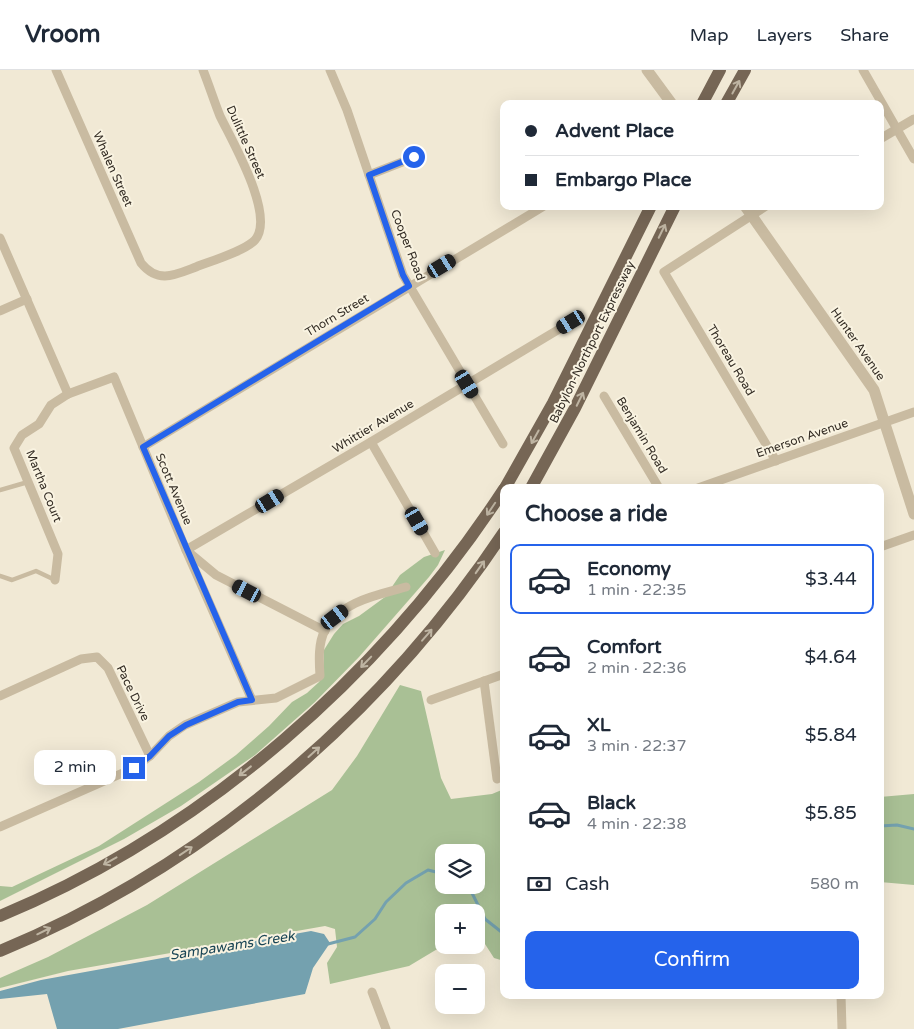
<!DOCTYPE html>
<html lang="en">
<head>
<meta charset="utf-8">
<style>
  body { margin:0; font-family:"Varela Round",sans-serif; background:#f2f2f3; color:#1f2937; height:100vh; display:flex; flex-direction:column; font-size:19px; white-space:nowrap }
  * { box-sizing:border-box; margin:0 }
  p { font-size:16px; color:#747a83 }
  .icon { flex:none; width:28px; height:28px; fill:none; stroke:currentColor; stroke-width:2; stroke-linecap:round; stroke-linejoin:round }
  .map { position:relative; flex:1; overflow:hidden }
  .drawer { position:absolute; left:500px; top:414px; width:384px; height:515px; display:flex; flex-direction:column; background:#fff; border-radius:10px; box-shadow:0 5px 20px #0002 }
  .drawer>* { flex:none }
  .banner { position:absolute; left:500px; top:30px; width:384px; height:110px; border-radius:10px; box-shadow:0 5px 20px #0002; display:grid; align-content:center; height:110px; padding:0 25px; background:#fff }
  .tools { position:absolute; left:435px; top:774px; display:grid; gap:10px }
  .tools a { display:grid; place-items:center; width:50px; height:50px; border-radius:10px; background:#fff; box-shadow:0 5px 20px #0002; font-size:25px }
  .end { position:absolute; width:22px; height:22px; margin:-11px; border:6px solid #2563eb; background:#fff; box-shadow:0 0 0 2px #fff }
  .from { border-radius:50% }
  .bubble { position:absolute; height:35px; border-radius:10px; background:#fff; box-shadow:0 5px 20px #0002; font-size:16px; font-weight:600; line-height:35px; text-align:center }
  .car { position:absolute; width:15px; height:30px; margin:-15px -8px; border-radius:6px; box-shadow:0 0 4px 1px #0007; background:linear-gradient(#222 24%,#8ab4d8 0 40%,#222 0 76%,#8ab4d8 0 86%,#222 0) }
  .banner b { display:flex; align-items:center; gap:18px; height:48px; font-size:19px }
  .banner b+b { border-top:1px solid #e0e1e3 }
  .banner i { width:12px; height:12px; background:#1f2937 }
  ul { padding:0; list-style:none }
  li { display:flex; align-items:center; gap:15px; height:70px; margin:0 10px 8px; padding:0 15px; border:2px solid transparent; border-radius:10px }
  li div { flex:1 }
  li b { display:block; font-size:19px }
  li em { font-style:normal; font-weight:600 }
  li.active { border-color:#2563eb }
  li>.icon { width:45px; height:45px; stroke-width:1.5 }
  h2 { padding:0 25px; font-size:22px; line-height:60px }
  .pay { display:flex; align-items:center; gap:12px; height:55px; padding:0 25px; font-size:19px }
  .pay p { margin-inline-start:auto }
  .action { display:flex; gap:10px; margin-top:auto; padding:10px 25px }
  .action a { flex:1; height:58px; border-radius:10px; background:#2563eb; color:#fff; font-size:20px; font-weight:600; line-height:58px; text-align:center }
  header { display:flex; align-items:center; gap:30px; box-sizing:border-box; height:70px; padding:0 25px; background:#fff; border-bottom:1px solid #e0e1e3 }
  header strong { font-size:24px }
  nav { display:flex; gap:28px; margin-inline-start:auto; font-size:18px }
  .map>svg:first-child { display:block }
  .green { fill:#a9c095; fill-rule:evenodd }
  .water { fill:#74a1af }
  .lines { fill:none; stroke-linecap:round; stroke-linejoin:round }
  .stream { stroke:#74a1af; stroke-width:3 }
  .service { stroke:#c9bba1; stroke-width:4.5 }
  .minor { stroke:#c9bba1; stroke-width:9 }
  .tertiary { stroke:#c9bba1; stroke-width:11 }
  .primary { stroke:#766655; stroke-width:12 }
  .oneway { stroke:#beb4a2 }
  .route { stroke:#2563eb; stroke-width:6 }
  .labels { text-anchor:middle; stroke-width:4; stroke-linejoin:round; paint-order:stroke }
  .street-label { font-size:12px; fill:#332c24; stroke:#f9f3e1 }
  .water-label { font-size:14px; font-style:italic; fill:#194555; stroke:#f9f3e1 }
</style>
</head>
<body>
<header>
<strong>Vroom</strong>
<nav><a>Map</a><a>Layers</a><a>Share</a></nav>
</header>
<div class="map">
<svg width="914" height="959" viewBox="0 0 914 959">
  <rect width="100%" height="100%" fill="#f1e9d5"/>
  <g class="green">
    <path d="M445,480l-7,15 -9,12 -70,80 -44,45 -60,53 -74,51 -57,33 -124,62v-15l12,1 87,-41 100,-64 37,-27 33,-29 23,-24 15,-9 12,-11 4,-6 1,-26 10,-16 9,-10 16,-8 26,-19 15,-22 24,-18z"/>
    <path d="M400,615l21,6 20,87 10,21 41,-5 12,-5v172l-10,-3 -18,-28v-18h-32v33l-35,21 -79,18 -3,-21 10,-16 -2,-18 -10,-3 -257,45 -68,17v-10l48,-21 99,-52 185,-115 25,-34zM476,782v33h-32v-33z"/>
    <path d="M914,724v91l-34,-3v-85z"/>
  </g>
  <path class="water" d="M311,861l13,3 6,9 -17,25 -8,26 -187,35h-61l-10,-35 -47,5v-8l41,-11z"/>
  <g class="lines">
    <g class="stream">
      <path d="M880,756l17,-1 17,4"/>
      <path d="M463,815l8,6 14,28 19,15"/>
      <path d="M328,874l27,-7 20,-18 11,-17 20,-19 22,-13 16,4"/>
    </g>
    <g class="service">
      <path d="M0,420l28,-8"/>
      <path d="M0,506l12,4 24,-9 19,9"/>
    </g>
    <g class="minor">
      <path d="M56,0l85,193c17,21 34,12 55,4 15,-6 49,-16 59,-27 21,-24 -23,-99 -35,-124 -6,-15 -11,-31 -17,-46"/>
      <path d="M330,0l17,40 56,165 100,169"/>
      <path d="M863,0l51,89"/>
      <path d="M880,69l34,-20"/>
      <path d="M369,105l46,-18"/>
      <path d="M766,136l-102,66 112,189"/>
      <path d="M0,168l68,156"/>
      <path d="M0,241l27,-12"/>
      <path d="M604,326l55,92"/>
      <path d="M371,372l64,111"/>
      <path d="M143,377l401,-241"/>
      <path d="M698,418l216,-76"/>
      <path d="M880,477l34,-12"/>
      <path d="M55,510l3,-26 -44,-106 8,-13 17,-11 12,-19 17,-11 46,-17 72,173 66,150"/>
      <path d="M325,561l-109,-56 -30,-25 185,-108 200,-120"/>
      <path d="M484,611l13,98"/>
      <path d="M0,626l81,-37 16,-2 11,11 42,88"/>
      <path d="M431,630l73,-26"/>
      <path d="M0,757l134,-59 16,-12 19,-20 16,-11 53,-23 38,-4 44,-22c-1,-15 -2,-33 5,-46 16,-29 53,-35 81,-43"/>
      <path d="M372,922l14,37"/>
      <path d="M841,925l1,34"/>
    </g>
    <g class="tertiary">
      <path d="M647,0l25,34"/>
      <path d="M745,136l129,184 40,124"/>
    </g>
    <g class="primary">
      <path d="M702,34l18,-34"/>
      <path d="M726,34l19,-34"/>
      <path d="M505,418l48,-85 98,-197"/>
      <path d="M531,418l44,-80 100,-202"/>
      <path d="M0,846c205,-85 383,-242 504,-427"/>
      <path d="M0,881c205,-85 381,-235 504,-419"/>
    </g>
  </g>
  <defs><path id="oneway-shaft" d="M-6 0H5M1.5-3L5.5 0L1.5 3" fill="none" stroke-width="1.6" stroke-linecap="round" stroke-linejoin="round" transform="scale(1.25)"/></defs>
  <g class="oneway">
    <use href="#oneway-shaft" transform="translate(736 17) rotate(-61)"/>
    <use href="#oneway-shaft" transform="translate(662 161) rotate(-64)"/>
    <use href="#oneway-shaft" transform="translate(580 329) rotate(-64)"/>
    <use href="#oneway-shaft" transform="translate(535 367) rotate(119)"/>
    <use href="#oneway-shaft" transform="translate(491 439) rotate(124)"/>
    <use href="#oneway-shaft" transform="translate(480 497) rotate(-55)"/>
    <use href="#oneway-shaft" transform="translate(427 565) rotate(-49)"/>
    <use href="#oneway-shaft" transform="translate(366 592) rotate(134)"/>
    <use href="#oneway-shaft" transform="translate(314 682) rotate(-42)"/>
    <use href="#oneway-shaft" transform="translate(245 701) rotate(142)"/>
    <use href="#oneway-shaft" transform="translate(186 781) rotate(-34)"/>
    <use href="#oneway-shaft" transform="translate(110 791) rotate(151)"/>
    <use href="#oneway-shaft" transform="translate(44 861) rotate(-26)"/>
  </g>
  <g class="lines">
    <path class="route" d="M134,698l16,-12 19,-20 17,-11 52,-23 14,-2 -109,-253 266,-161 -6,-11 -34,-100 45,-18"/>
  </g>
  <g class="labels">
    <g class="street-label">
      <text transform="translate(246 72) rotate(66)" y="4">Dulittle Street</text>
      <text transform="translate(113 99) rotate(66)" y="4">Whalen Street</text>
      <text transform="translate(408 175) rotate(69)" y="4">Cooper Road</text>
      <text transform="translate(337 245) rotate(-31)" y="4">Thorn Street</text>
      <text transform="translate(592 272) rotate(-64)" y="4">Babylon-Northport Expressway</text>
      <text transform="translate(858 274) rotate(55)" y="4">Hunter Avenue</text>
      <text transform="translate(731 290) rotate(59)" y="4">Thoreau Road</text>
      <text transform="translate(373 356) rotate(-31)" y="4">Whittier Avenue</text>
      <text transform="translate(642 365) rotate(59)" y="4">Benjamin Road</text>
      <text transform="translate(802 368) rotate(-19)" y="4">Emerson Avenue</text>
      <text transform="translate(44 416) rotate(68)" y="4">Martha Court</text>
      <text transform="translate(174 419) rotate(67)" y="4">Scott Avenue</text>
      <text transform="translate(133 623) rotate(64)" y="4">Pace Drive</text>
    </g>
    <g class="water-label">
      <text transform="translate(232 875) rotate(-9)" y="5">Sampawams Creek</text>
    </g>
  </g>
</svg>
<div class="tools">
<a><svg class="icon" aria-label="layers" viewBox="0 0 24 24"><path d="M12 4l9 5-9 5-9-5zM3 14l9 5 9-5"/></svg></a>
<a>+</a>
<a>−</a>
</div>
<i class="end from" style="left:414px;top:87px"></i>
<i class="end" style="left:134px;top:698px"></i>
<div class="bubble" style="left:34px;top:680px;width:82px">2 min</div>
<i class="car" style="left:442px;top:196px;rotate:59deg"></i>
<i class="car" style="left:571px;top:252px;rotate:239deg"></i>
<i class="car" style="left:467px;top:314px;rotate:149deg"></i>
<i class="car" style="left:270px;top:431px;rotate:59deg"></i>
<i class="car" style="left:417px;top:451px;rotate:150deg"></i>
<i class="car" style="left:247px;top:521px;rotate:297deg"></i>
<i class="car" style="left:335px;top:547px;rotate:53deg"></i>
<div class="banner">
<b><i class="from"></i>Advent Place</b>
<b><i></i>Embargo Place</b>
</div>
<section class="drawer">
<h2>Choose a ride</h2>
<ul>
<li class="active"><svg class="icon" aria-label="car" viewBox="0 0 24 24"><path d="M5 17H2v-5l4-1 3-4h7l3 4 3 1v5h-3M9 17h6M6 11h13"/><circle cx="7" cy="17" r="2"/><circle cx="17" cy="17" r="2"/></svg><div><b>Economy</b><p>1 min · 22:35</p></div><em>$3.44</em></li>
<li><svg class="icon" aria-label="car" viewBox="0 0 24 24"><path d="M5 17H2v-5l4-1 3-4h7l3 4 3 1v5h-3M9 17h6M6 11h13"/><circle cx="7" cy="17" r="2"/><circle cx="17" cy="17" r="2"/></svg><div><b>Comfort</b><p>2 min · 22:36</p></div><em>$4.64</em></li>
<li><svg class="icon" aria-label="car" viewBox="0 0 24 24"><path d="M5 17H2v-5l4-1 3-4h7l3 4 3 1v5h-3M9 17h6M6 11h13"/><circle cx="7" cy="17" r="2"/><circle cx="17" cy="17" r="2"/></svg><div><b>XL</b><p>3 min · 22:37</p></div><em>$5.84</em></li>
<li><svg class="icon" aria-label="car" viewBox="0 0 24 24"><path d="M5 17H2v-5l4-1 3-4h7l3 4 3 1v5h-3M9 17h6M6 11h13"/><circle cx="7" cy="17" r="2"/><circle cx="17" cy="17" r="2"/></svg><div><b>Black</b><p>4 min · 22:38</p></div><em>$5.85</em></li>
</ul>
<div class="pay"><svg class="icon" aria-label="cash" viewBox="0 0 24 24"><path d="M3 7h18v10H3z"/><circle cx="12" cy="12" r="2"/></svg>Cash<p>580 m</p></div>
<div class="action"><a>Confirm</a></div>
</section>
</div>
</body>
</html>
